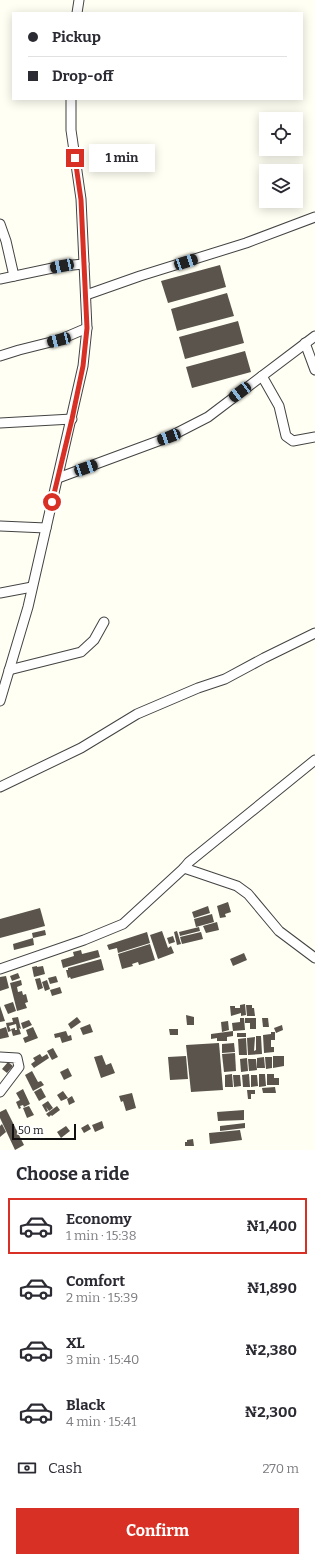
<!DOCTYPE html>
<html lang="en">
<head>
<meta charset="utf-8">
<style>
  body { margin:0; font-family:Bitter,serif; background:#f7f7f7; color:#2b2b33; height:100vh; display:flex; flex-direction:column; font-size:15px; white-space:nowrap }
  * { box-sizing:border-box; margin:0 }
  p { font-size:13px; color:#7c7c81 }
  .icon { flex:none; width:22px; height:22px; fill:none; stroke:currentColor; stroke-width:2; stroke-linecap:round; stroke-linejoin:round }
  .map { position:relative; height:1150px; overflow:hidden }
  .side { display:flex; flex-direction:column; background:#fff; flex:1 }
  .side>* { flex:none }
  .top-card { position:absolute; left:12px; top:12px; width:291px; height:88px; border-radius:0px; box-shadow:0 2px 10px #0003; display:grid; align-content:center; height:88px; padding:0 16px; background:#fff }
  .buttons { position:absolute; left:259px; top:112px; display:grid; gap:8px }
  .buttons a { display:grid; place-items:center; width:44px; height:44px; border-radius:0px; background:#fff; box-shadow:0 2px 10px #0003; font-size:20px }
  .scale { position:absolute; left:12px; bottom:10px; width:64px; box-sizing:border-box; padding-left:4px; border:2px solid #101010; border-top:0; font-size:11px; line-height:14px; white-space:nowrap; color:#101010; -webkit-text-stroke:3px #fff; paint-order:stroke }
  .end { position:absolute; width:18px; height:18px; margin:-9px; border:5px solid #d93025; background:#fff; box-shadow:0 0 0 2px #fff }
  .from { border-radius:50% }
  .bubble { position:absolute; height:28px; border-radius:0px; background:#fff; box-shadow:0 2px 10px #0003; font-size:13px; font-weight:700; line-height:28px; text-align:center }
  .car { position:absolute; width:12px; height:24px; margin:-12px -6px; border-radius:5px; box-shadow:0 0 3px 1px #0007; background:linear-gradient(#222 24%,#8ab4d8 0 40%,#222 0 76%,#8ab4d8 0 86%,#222 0) }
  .top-card b { display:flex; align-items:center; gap:14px; height:38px; font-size:15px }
  .top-card b+b { border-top:1px solid #e1e1e2 }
  .top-card i { width:10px; height:10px; background:#2b2b33 }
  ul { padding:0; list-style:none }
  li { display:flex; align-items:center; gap:12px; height:56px; margin:0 8px 6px; padding:0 8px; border:2px solid transparent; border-radius:0px }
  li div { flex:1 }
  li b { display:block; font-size:15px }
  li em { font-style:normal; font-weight:700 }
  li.on { border-color:#d93025 }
  li>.icon { width:36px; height:36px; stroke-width:1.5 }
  h2 { padding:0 16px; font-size:18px; line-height:48px }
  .pay { display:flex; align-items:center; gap:10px; height:44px; padding:0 16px; font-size:15px }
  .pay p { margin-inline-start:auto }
  .button { display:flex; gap:8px; margin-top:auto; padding:8px 16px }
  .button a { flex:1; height:46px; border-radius:0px; background:#d93025; color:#fff; font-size:16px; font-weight:700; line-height:46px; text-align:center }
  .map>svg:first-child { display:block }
  .building { fill:#5a544c }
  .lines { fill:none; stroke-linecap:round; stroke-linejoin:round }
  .street-casing { stroke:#434343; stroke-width:11 }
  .street { stroke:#fff; stroke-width:9 }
  .route { stroke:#d93025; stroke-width:5 }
</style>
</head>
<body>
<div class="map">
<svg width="315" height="1150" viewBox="0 0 315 1150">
  <rect width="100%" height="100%" fill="#fffff4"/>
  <g class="building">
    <path d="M220,265l6,22 -58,16 -7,-22z"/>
    <path d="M227,293l7,23 -57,15 -6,-22z"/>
    <path d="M238,321l6,22 -59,16 -6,-22z"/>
    <path d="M245,351l6,21 -59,16 -6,-21z"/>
    <path d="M228,902l3,10 -6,2 1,3 -6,1 -3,-12z"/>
    <path d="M208,906l2,7 -16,5 -2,-6z"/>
    <path d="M40,908l5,18 -45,12v-19z"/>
    <path d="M212,914l2,8 -18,5 -2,-8z"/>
    <path d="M217,922l2,8 -13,3 -3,-7z"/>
    <path d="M199,927l1,4 -20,5 -1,-4z"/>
    <path d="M45,930l1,5 -13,3 -1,-5z"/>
    <path d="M162,931l6,17 3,-2 3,7 -16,6 -8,-24z"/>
    <path d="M177,931l4,13 -4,1 -3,-13z"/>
    <path d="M147,932l3,11 -32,10 -1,-5 -8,2 -2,-5z"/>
    <path d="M201,932l2,7 -21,5 -2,-7z"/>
    <path d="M173,936l2,6 -6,2 -2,-6z"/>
    <path d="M33,938l1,7 -20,5 -1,-6z"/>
    <path d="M150,944l5,16 -16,5 -1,-3 -6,2 1,2 -11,3 -4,-15z"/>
    <path d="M81,950l1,4 16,-4 2,7 -37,11 -2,-8 13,-4 -1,-4z"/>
    <path d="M244,953l3,7 -14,6 -3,-7z"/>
    <path d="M101,959l3,11 -33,9 -1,-2 -2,1 -2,-8h2v-2z"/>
    <path d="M37,966v1l6,-1 2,8 -11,3 -2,-10z"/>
    <path d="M18,973l2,5 -8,3 -2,-5z"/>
    <path d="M6,976l3,12 -9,3v-14z"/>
    <path d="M56,976l2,6 -8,2 -2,-6z"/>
    <path d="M40,978l3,10 -5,2 -3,-11z"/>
    <path d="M21,980l1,5 -5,2 1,5 4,-1 1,4 3,-1 2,8 -3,1 2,5 -10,3 -7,-28z"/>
    <path d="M47,980l3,9 -5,2 -3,-9z"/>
    <path d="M60,987l2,6 -10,3 -2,-6z"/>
    <path d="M13,1002l3,9 -8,3 -4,-9z"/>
    <path d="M245,1004l1,11 -5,1v-3l-10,3 -1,-10h5v2h5v-3z"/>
    <path d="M246,1005h6v3h2l1,8h-8z"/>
    <path d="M0,1006l5,15 -5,1z"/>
    <path d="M186,1015l8,2v8h-7z"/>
    <path d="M18,1017l3,12 -2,-1 2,6 -8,2 -2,-7 4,-1v2h2l-1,-6 -7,2 2,5 -3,1 -2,-9 7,-1 -1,-4z"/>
    <path d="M77,1017l4,5 -10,7 -3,-5z"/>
    <path d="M240,1018h4l1,12 -12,1 -1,-8 8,-1z"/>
    <path d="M245,1018h11v11h-6v-6h-5z"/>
    <path d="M262,1018h6l1,9h-6z"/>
    <path d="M29,1020l3,5 -9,4 -2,-6z"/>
    <path d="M228,1021l1,9 -7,2 -1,-10z"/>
    <path d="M90,1024l3,8 -10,3 -3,-7z"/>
    <path d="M282,1025l1,5 -7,3 -2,-5z"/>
    <path d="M6,1027l3,10 -9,2v-10z"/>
    <path d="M33,1027l5,11 -13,5 -2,-5 5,-2 -2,-6z"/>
    <path d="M169,1029h9v6h-8z"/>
    <path d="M66,1031l2,5 3,-1 1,5 -10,3 -2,-6 -5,1 -1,-4z"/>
    <path d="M233,1031v5l-6,1v4h-10v-3l-6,1v-5z"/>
    <path d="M271,1032h4v8h-4v7h3v5l-10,1 -1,-18 8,-1z"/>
    <rect x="237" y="1033" width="9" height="4"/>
    <path d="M256,1036h5l1,18 -14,1 -1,-17 8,-1 -1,14 2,-1z"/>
    <path d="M246,1038l1,17h-8l-1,-16z"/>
    <path d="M219,1043l4,47 -32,2 -5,-47z"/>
    <path d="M234,1043l1,9 -13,1v-9z"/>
    <path d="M53,1048l5,9 -6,3 -5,-9z"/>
    <path d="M235,1053l1,18 -12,1 -2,-18z"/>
    <path d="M40,1054l2,3 5,-3 2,4 -15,10 -3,-4 4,-3 -2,-3z"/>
    <path d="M102,1055l4,10 5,-2 4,10 -14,5 -7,-21z"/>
    <path d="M186,1056l2,23 -18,1 -2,-23z"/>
    <path d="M273,1056h11v10l-11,2z"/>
    <path d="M264,1057l1,11h-8v-10z"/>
    <path d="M265,1057h7v11l-6,1z"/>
    <path d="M247,1058l1,13 -7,1 -1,-13z"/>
    <path d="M248,1059h8l1,11 -8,1z"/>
    <path d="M8,1062l5,4 -6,7 -5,-4z"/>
    <path d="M68,1068l4,8 -8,4 -4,-8z"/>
    <path d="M32,1071l6,11 3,-1 3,4 -11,6 -8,-16z"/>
    <path d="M232,1074l1,13h-8v-12z"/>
    <path d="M249,1074l1,13h-7l-1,-12z"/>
    <path d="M259,1074h6l1,12 -7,1z"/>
    <path d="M267,1074h7v4h5v7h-12z"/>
    <path d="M233,1075h7l1,11 -7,1z"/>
    <path d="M251,1075h6l1,11 -7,1z"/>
    <path d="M275,1087l1,6h-13l-1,-5z"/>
    <path d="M41,1088l5,9 -7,4 -5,-9z"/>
    <path d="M23,1089l7,15 -6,3 -1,-2 -3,1 1,2 -2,1 -3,-7 4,-2 -4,-7z"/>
    <path d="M247,1090h8v4h-4v5h-3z"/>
    <path d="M63,1091l5,7 -7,3 -4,-6z"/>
    <path d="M132,1093l4,15 -10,3 -3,-10 -2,1 -2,-6z"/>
    <path d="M72,1096l3,6 -6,3 -2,-6z"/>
    <path d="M48,1101l5,7 -4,3 -3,-4 2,4 -2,1 -4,-7z"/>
    <path d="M29,1106l5,9 -7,3 -4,-10z"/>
    <path d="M57,1106l3,4 -8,6 -1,-1 -2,2 -3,-3z"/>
    <path d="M6,1109l18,36 -9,5 -15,-32v-6z"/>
    <path d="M244,1110v10l-26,1 -1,-9z"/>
    <path d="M102,1121l2,7 -9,4 -3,-7z"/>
    <path d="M245,1123v5l-25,3v-5z"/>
    <path d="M2,1124l4,8 -6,5v-11z"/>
    <path d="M88,1124l3,5 -7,4 -3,-5z"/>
    <path d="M66,1126l4,5 -9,7 -4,-6z"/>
    <path d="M240,1130l2,10 -32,4 -1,-11z"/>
    <path d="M193,1139l1,7h-9v-4h2v-2z"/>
  </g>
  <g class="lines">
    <g class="street-casing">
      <g id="street">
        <path d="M77,13l2,-13"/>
        <path d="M0,224l6,17 8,35"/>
        <path d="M0,279l62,-13 22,-2"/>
        <path d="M86,295l54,-19 106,-33 69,-26"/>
        <path d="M305,343l10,27"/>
        <path d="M0,356l19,-6 40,-10 28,-12"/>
        <path d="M262,376l17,30 7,30 7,5 22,-4"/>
        <path d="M0,423l72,-4"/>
        <path d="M58,478l111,-41 39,-20 107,-81"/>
        <path d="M0,526l46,2"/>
        <path d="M0,593l32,-6"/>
        <path d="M9,670l72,-18 13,-12 10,-18"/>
        <path d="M0,701l28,-94 55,-241 4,-38 -6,-129 -10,-69v-31"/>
        <path d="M0,787l81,-39 56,-34 61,-26 27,-9 39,-21 51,-25"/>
        <path d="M184,868l53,18 11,8 31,37 36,27"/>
        <path d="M0,969l84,-29 39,-16 61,-56 5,-6 126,-102"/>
        <path d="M0,1057l17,1 2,9 -19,25"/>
      </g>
    </g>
    <use href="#street" class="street"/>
  </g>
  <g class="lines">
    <path class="route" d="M52,502l20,-83 11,-53 4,-38 -6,-128 -6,-42"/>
  </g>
</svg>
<div class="buttons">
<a><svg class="icon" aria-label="locate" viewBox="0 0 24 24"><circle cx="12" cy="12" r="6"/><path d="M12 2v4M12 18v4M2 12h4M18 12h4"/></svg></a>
<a><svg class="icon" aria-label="layers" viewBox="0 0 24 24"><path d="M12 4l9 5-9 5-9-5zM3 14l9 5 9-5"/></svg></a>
</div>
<div class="scale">50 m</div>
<i class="end from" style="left:52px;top:502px"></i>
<i class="end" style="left:75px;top:158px"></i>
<div class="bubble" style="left:89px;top:144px;width:66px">1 min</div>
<i class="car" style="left:186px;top:262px;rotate:72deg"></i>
<i class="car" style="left:62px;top:266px;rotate:258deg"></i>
<i class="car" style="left:59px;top:340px;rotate:256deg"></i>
<i class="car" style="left:240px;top:392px;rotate:233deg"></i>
<i class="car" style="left:169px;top:437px;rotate:250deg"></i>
<i class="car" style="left:86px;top:468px;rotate:71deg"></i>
<div class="top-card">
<b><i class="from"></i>Pickup</b>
<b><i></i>Drop-off</b>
</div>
</div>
<section class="side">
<h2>Choose a ride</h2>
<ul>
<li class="on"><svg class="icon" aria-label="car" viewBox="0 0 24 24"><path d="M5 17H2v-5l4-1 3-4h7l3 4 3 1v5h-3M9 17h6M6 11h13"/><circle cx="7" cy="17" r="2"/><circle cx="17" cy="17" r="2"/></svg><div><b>Economy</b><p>1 min · 15:38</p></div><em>₦1,400</em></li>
<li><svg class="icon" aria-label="car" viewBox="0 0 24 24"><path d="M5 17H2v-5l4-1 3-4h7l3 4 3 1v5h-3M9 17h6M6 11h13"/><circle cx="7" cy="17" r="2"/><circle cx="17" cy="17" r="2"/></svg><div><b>Comfort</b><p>2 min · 15:39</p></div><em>₦1,890</em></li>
<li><svg class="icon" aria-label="car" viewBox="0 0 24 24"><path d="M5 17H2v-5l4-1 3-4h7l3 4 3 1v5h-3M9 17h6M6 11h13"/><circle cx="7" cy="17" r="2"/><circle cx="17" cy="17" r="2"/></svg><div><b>XL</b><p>3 min · 15:40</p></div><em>₦2,380</em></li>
<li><svg class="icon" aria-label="car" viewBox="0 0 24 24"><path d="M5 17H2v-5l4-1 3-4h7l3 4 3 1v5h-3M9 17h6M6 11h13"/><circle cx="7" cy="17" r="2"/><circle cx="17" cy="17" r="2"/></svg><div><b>Black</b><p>4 min · 15:41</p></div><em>₦2,300</em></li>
</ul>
<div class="pay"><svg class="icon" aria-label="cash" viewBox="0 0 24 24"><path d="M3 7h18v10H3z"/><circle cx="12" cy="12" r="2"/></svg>Cash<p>270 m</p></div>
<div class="button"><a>Confirm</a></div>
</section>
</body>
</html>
